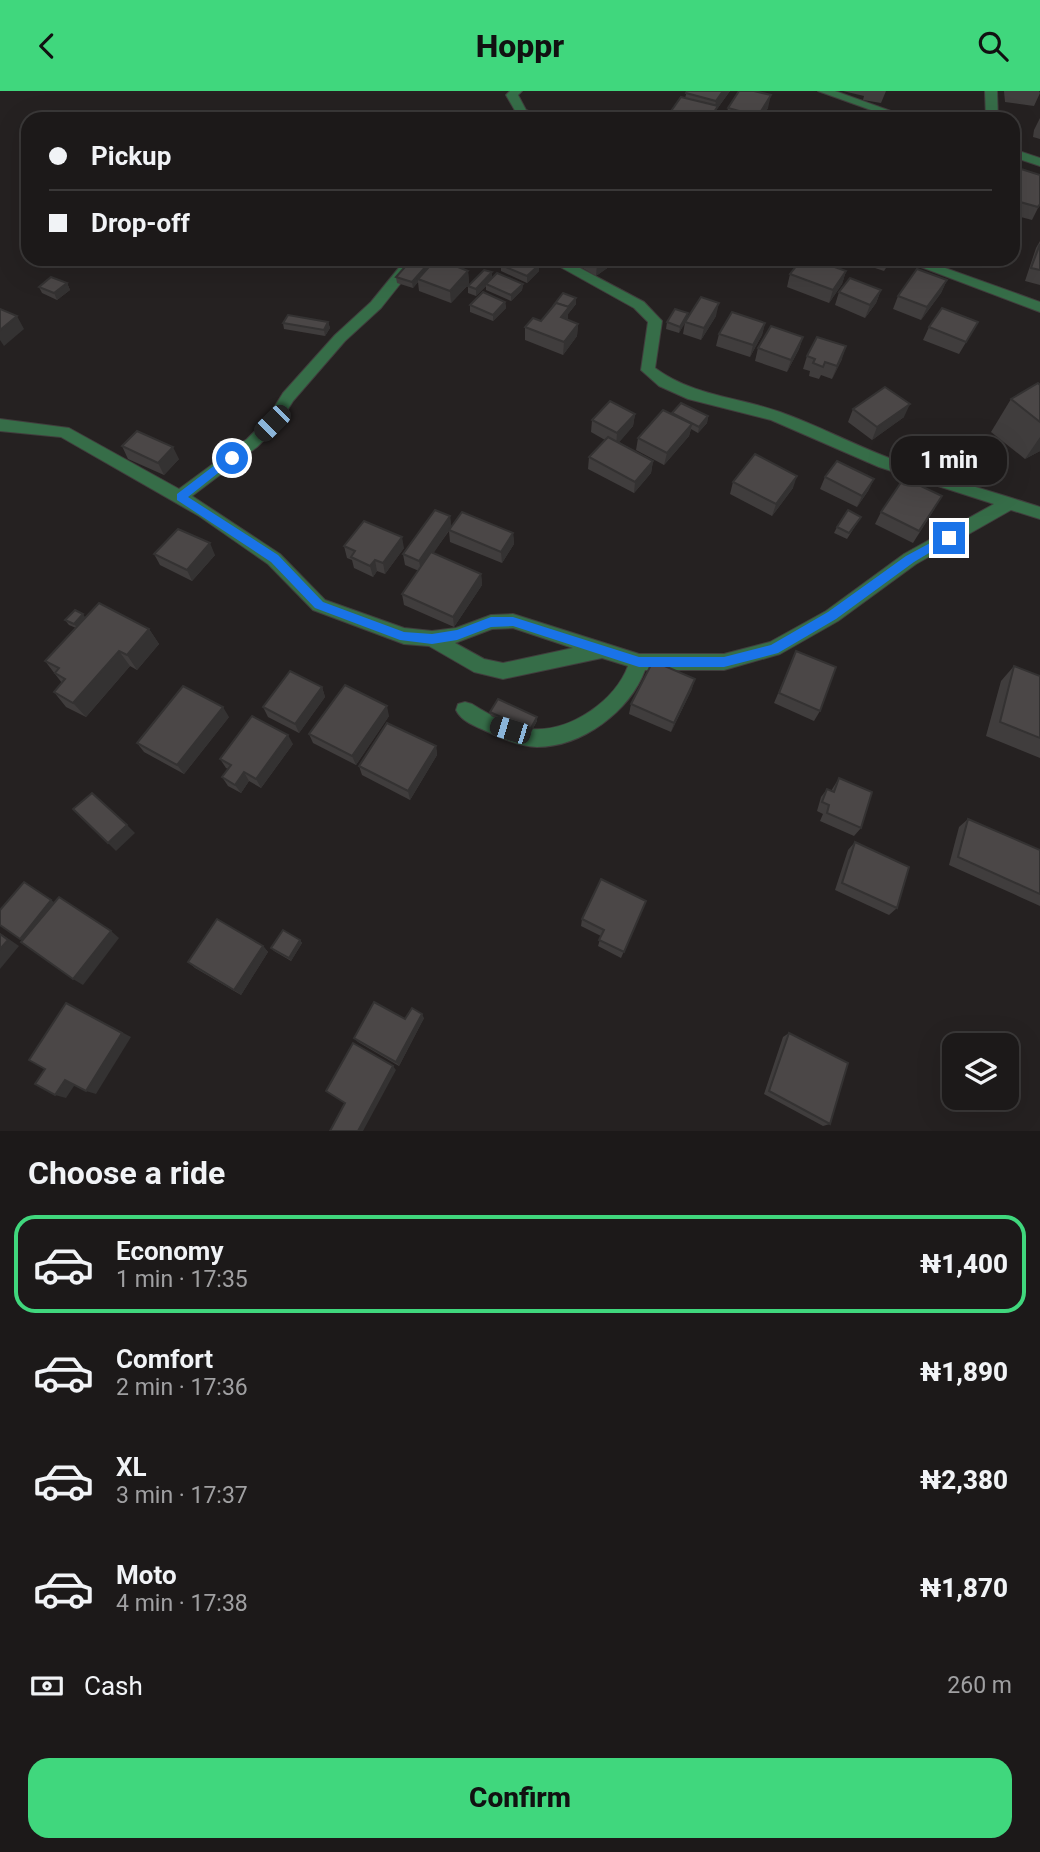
<!DOCTYPE html>
<html lang="en">
<head>
<meta charset="utf-8">
<style>
  body { margin:0; font-family:Roboto,sans-serif; background:#292626; color:#f1f3f6; height:100vh; display:flex; flex-direction:column; font-size:26px; white-space:nowrap }
  * { box-sizing:border-box; margin:0 }
  p { font-size:23px; color:#a0a0a2 }
  .icon { flex:none; width:38px; height:38px; fill:none; stroke:currentColor; stroke-width:2; stroke-linecap:round; stroke-linejoin:round }
  .map { position:relative; height:1040px; overflow:hidden }
  .details { display:flex; flex-direction:column; background:#1c1919; flex:1 }
  .details>* { flex:none }
  .banner { position:absolute; left:21px; top:21px; width:999px; height:154px; border-radius:21px; box-shadow:0 7px 28px #0002,0 0 0 2px #3a3838; display:grid; align-content:center; height:154px; padding:0 28px; background:#1c1919 }
  .controls { position:absolute; left:942px; top:942px; display:grid; gap:14px }
  .controls a { display:grid; place-items:center; width:77px; height:77px; border-radius:14px; background:#1c1919; box-shadow:0 7px 28px #0002,0 0 0 2px #3a3838; font-size:35px }
  .end { position:absolute; width:32px; height:32px; margin:-16px; border:9px solid #1a73e8; background:#fff; box-shadow:0 0 0 4px #fff }
  .from { border-radius:50% }
  .bubble { position:absolute; height:49px; border-radius:21px; background:#1c1919; box-shadow:0 7px 28px #0002,0 0 0 2px #3a3838; font-size:23px; font-weight:800; line-height:49px; text-align:center }
  .car { position:absolute; width:21px; height:42px; margin:-21px -10px; border-radius:9px; box-shadow:0 0 5px 2px #0007; background:linear-gradient(#222 24%,#8ab4d8 0 40%,#222 0 76%,#8ab4d8 0 86%,#222 0) }
  .banner b { display:flex; align-items:center; gap:24px; height:66px; font-size:26px }
  .banner b+b { border-top:2px solid #3a3838 }
  .banner i { width:18px; height:18px; background:#f1f3f6 }
  ul { padding:0; list-style:none }
  li { display:flex; align-items:center; gap:21px; height:98px; margin:0 14px 10px; padding:0 14px; border:4px solid transparent; border-radius:21px }
  li div { flex:1 }
  li b { display:block; font-size:26px }
  li em { font-style:normal; font-weight:800 }
  li.current { border-color:#40d77d }
  li>.icon { width:63px; height:63px; stroke-width:1.5 }
  h2 { padding:0 28px; font-size:32px; line-height:84px }
  .pay { display:flex; align-items:center; gap:18px; height:77px; padding:0 28px; font-size:26px }
  .pay p { margin-inline-start:auto }
  .primary-button { display:flex; gap:14px; margin-top:auto; padding:14px 28px }
  .primary-button a { flex:1; height:80px; border-radius:21px; background:#40d77d; color:#111; font-size:28px; font-weight:800; line-height:80px; text-align:center }
  header { display:flex; justify-content:space-between; align-items:center; height:91px; padding:0 28px; background:#40d77d; color:#111; font-size:32px; font-weight:800 }
  .map>svg:first-child { display:block }
  .lines { fill:none; stroke-linecap:round; stroke-linejoin:round }
  .minor-casing { stroke:#413d3d; stroke-width:2 }
  .minor { fill:#366d48; fill-rule:evenodd }
  .wall { fill:#403d3d }
  .shaded-wall { fill:#343232 }
  .building { fill:#4b4747; stroke:#343232; stroke-width:2 }
  .route { fill:#1a73e8 }
</style>
</head>
<body>
<header><svg class="icon" aria-label="back" viewBox="0 0 24 24"><path d="M15 5l-7 7 7 7"/></svg>Hoppr<svg class="icon" aria-label="search" viewBox="0 0 24 24"><circle cx="10" cy="10" r="6"/><path d="M15 15l6 6"/></svg></header>
<div class="map">
<svg width="1040" height="1040" viewBox="0 0 1040 1040">
  <rect width="100%" height="100%" fill="#252121"/>
  <g class="lines">
    <g class="minor-casing">
      <g id="minor">
        <path d="M510,0h12l-4,4 8,15 22,9h-17l-14,-5 -11,-19z"/>
        <path d="M818,0h17l78,28h-17z"/>
        <path d="M985,0h12l1,28h-12z"/>
        <path d="M1013,58l27,9v8l-27,-9z"/>
        <path d="M406,168h14l-39,49 -36,33 -52,60 -16,26 -20,20 -65,49 88,58 45,46 79,28 28,3 24,-3 35,-13 22,-1 126,40h85l46,-12 56,-31 78,-57 90,-50 -115,-37 -108,-47 -83,-21 -29,-13 -18,-16 7,-48 -14,-14 -88,-49h17l81,43 18,19 -7,47c38,28 83,29 125,44 37,13 72,32 109,46 49,19 102,33 151,49v12l-29,-9 -95,54 -78,57 -58,33 -56,16h-79c-15,41 -63,77 -108,77 -18,-1 -36,-9 -51,-16 -11,-5 -25,-10 -30,-21l2,-6 7,-2 7,2c18,11 38,23 60,25 38,3 83,-28 96,-63l-26,-8 -99,21 -29,-7 -45,-26 -25,-2 -91,-34 -45,-46 -69,-48 -138,-79 -61,-6v-12l69,9 110,61 68,-50 20,-20 16,-26 52,-58 36,-33zM513,537l60,20 -70,15 -19,-4 -29,-16 37,-14z"/>
        <path d="M900,168h20l120,43v10z"/>
      </g>
    </g>
    <use href="#minor" class="minor"/>
  </g>
  <g class="wall">
    <path d="M687,0h43l-13,18 -1,10h-48l1,-5 16,-16z"/>
    <path d="M843,0h43l-5,12 -18,-3 1,-4z"/>
    <path d="M1004,0h35l1,2 -6,13 -29,-4z"/>
    <path d="M728,17h40l-7,11h-35z"/>
    <path d="M1040,27v21l-7,-2 1,-7z"/>
    <path d="M1013,87l27,26 -8,16 -19,-5z"/>
    <path d="M1040,150v44l-15,-4 11,-33z"/>
    <path d="M571,168h49l-24,17 -25,-15z"/>
    <path d="M721,168h26l-10,8z"/>
    <path d="M865,168h27l-8,12 -21,-7z"/>
    <path d="M462,171l1,7 5,2 1,13 -18,19 -32,-12 -1,-9 -5,6 -16,-5 -1,-6 32,-9 20,-4z"/>
    <path d="M501,174h38v6l-12,12 -26,-12z"/>
    <path d="M846,180l-4,13 -13,19 -42,-16 3,-13z"/>
    <path d="M492,181v5l31,7 -1,6 -11,11 -25,-11v-4l-10,10 -8,-3v-7z"/>
    <path d="M947,189l-6,13 -20,27 -28,-11 5,-13z"/>
    <path d="M67,192l3,7 -13,10 -15,-7 -3,-6z"/>
    <path d="M881,199l-5,13 -11,15 -30,-13 4,-13z"/>
    <path d="M576,207v6l-8,10v6l10,4 -1,12 -14,19 -38,-15v-13l16,-6z"/>
    <path d="M505,211l1,6 -13,13 -23,-9v-7z"/>
    <path d="M716,225l-15,24 -18,-6 2,-12 -6,11 -13,-4 1,-7z"/>
    <path d="M328,231l2,6 -5,8 -41,-7 -1,-6z"/>
    <path d="M765,232l-3,12 -12,22 -34,-11 3,-12z"/>
    <path d="M929,236l42,7 -12,20 -36,-14z"/>
    <path d="M803,246l-4,12 -12,23 -32,-11 3,-13z"/>
    <path d="M807,265l35,3 -10,20 -11,-4 -2,4 -10,-3 1,-5 -7,-2z"/>
    <path d="M1040,294v66l-15,8 -34,-27 20,-33z"/>
    <path d="M853,318l51,8 -32,23 -24,-18z"/>
    <path d="M672,322l36,3 -1,7 -9,10 -7,-4 -2,7 -25,29 -28,-15 2,-12z"/>
    <path d="M635,323l-2,12 -14,16 34,19 -2,12 -17,20 -46,-24 1,-12 16,-17 -14,-8 1,-12z"/>
    <path d="M122,355l57,13 -15,16 -36,-16z"/>
    <path d="M825,386l49,2 -6,12 -11,16 -37,-18z"/>
    <path d="M733,391l60,6 -21,28 -42,-22z"/>
    <path d="M935,417l-22,35 -38,-19 6,-12z"/>
    <path d="M450,425l1,11 62,6 1,11 -12,19 -52,-21 -1,-11 -16,22 48,21 1,11 -28,42 -50,-22 -2,-11 17,-23 -14,-6 -2,-11z"/>
    <path d="M861,426l-14,22 -13,-6 3,-6z"/>
    <path d="M344,455l60,2 -19,26 -8,-3 -4,6 -19,-9 -2,-8 -5,-2z"/>
    <path d="M154,463l61,1 -23,26 -32,-16z"/>
    <path d="M86,526l63,12 10,15 -22,26 -7,-4 -44,51 -20,-10 -12,-15 8,-9 -17,-22 31,-33 -7,-3 -4,-5z"/>
    <path d="M796,560l24,60 -6,10 -40,-18z"/>
    <path d="M1014,575l26,10v82l-54,-22 15,-55z"/>
    <path d="M322,596l3,10 -26,36 -31,-16 -5,-10z"/>
    <path d="M692,598l-21,43 -42,-18 2,-10z"/>
    <path d="M490,621l47,5v4l-7,13 -39,-18z"/>
    <path d="M389,625l-33,49 -43,-22 -4,-9z"/>
    <path d="M229,626l-45,57 -40,-22 -7,-9z"/>
    <path d="M293,653l-32,44 -12,-7 -8,12 -13,-7 -6,-9 6,-8 -2,-1 -6,-9z"/>
    <path d="M436,655l1,9 -27,45 -48,-25 -3,-9z"/>
    <path d="M839,687l22,50 -7,8 -34,-15 3,-7 -6,-3 4,-14 6,-8 4,2z"/>
    <path d="M968,728l72,31v56l-91,-41 10,-38z"/>
    <path d="M855,751l42,66 -8,7 -54,-25 13,-40z"/>
    <path d="M646,810l-25,57 -23,-12 3,-10 -20,-10 1,-7z"/>
    <path d="M300,849l2,3 -11,18 -17,-10 -3,-3z"/>
    <path d="M263,855l5,6 -27,43 -46,-27 -7,-6z"/>
    <path d="M424,927l-25,48 -41,-24 -4,-4 51,-19z"/>
    <path d="M789,942l41,91 -7,2 -59,-32 19,-57z"/>
  </g>
  <g class="shaded-wall">
    <path d="M723,0h7l-13,18 -1,10h-7l5,-8 2,-10z"/>
    <path d="M771,4l-3,13 -7,11h-4l1,-3z"/>
    <path d="M603,168h17l-24,17 1,-13z"/>
    <path d="M739,168h8l-10,8z"/>
    <path d="M428,173v6l-10,9v3l-5,6 -1,-6z"/>
    <path d="M539,174v6l-12,12v-7z"/>
    <path d="M468,180l1,13 -18,19 -1,-12z"/>
    <path d="M846,180l-4,13 -13,19 4,-13z"/>
    <path d="M492,181v7l-6,5v2l-10,10v-7z"/>
    <path d="M947,189l-6,13 -20,27 6,-13z"/>
    <path d="M67,192l3,7 -13,10 -3,-7z"/>
    <path d="M523,193l-1,6 -11,11v-6z"/>
    <path d="M881,199l-5,13 -11,15 5,-13z"/>
    <path d="M576,207v6l-8,10v6l-7,-3z"/>
    <path d="M505,211l1,6 -13,13v-6z"/>
    <path d="M719,212l-3,13 -15,24 3,-12z"/>
    <path d="M688,222l-1,7 -8,13 1,-6z"/>
    <path d="M17,225l7,13 -20,17 -4,-6v-10z"/>
    <path d="M328,231l2,6 -5,8 -1,-6z"/>
    <path d="M765,232l-3,12 -12,22 3,-12z"/>
    <path d="M578,233l-1,12 -14,19 1,-13z"/>
    <path d="M803,246l-4,12 -12,23 4,-12z"/>
    <path d="M846,255l-4,13 -10,20 5,-13z"/>
    <path d="M910,313l-6,13 -32,23 5,-13z"/>
    <path d="M635,323l-2,12 -17,20 1,-13z"/>
    <path d="M708,325l-1,7 -9,10 1,-6z"/>
    <path d="M692,333l-3,12 -25,29 3,-12z"/>
    <path d="M1040,346v14l-15,8z"/>
    <path d="M173,356l6,12 -15,16 -6,-12z"/>
    <path d="M653,370l-2,12 -17,20 1,-11z"/>
    <path d="M797,385l-4,12 -21,28 4,-12z"/>
    <path d="M874,388l-6,12 -11,16 5,-11z"/>
    <path d="M450,425l1,11 -30,45 -2,-11z"/>
    <path d="M513,442l1,11 -12,19 -1,-11z"/>
    <path d="M402,446l2,11 -19,26 -2,-11z"/>
    <path d="M210,452l5,12 -23,26 -5,-11z"/>
    <path d="M375,469l2,11 -4,6 -3,-11z"/>
    <path d="M481,483l1,11 -28,42 -1,-10z"/>
    <path d="M83,523l4,6 -9,9 -4,-5z"/>
    <path d="M149,538l10,15 -22,26 -10,-15z"/>
    <path d="M119,560l11,15 -44,51 -13,-14z"/>
    <path d="M695,588l-3,10 -21,43 3,-9z"/>
    <path d="M322,596l3,10 -26,36 -4,-9z"/>
    <path d="M387,615l2,10 -33,49 -4,-9z"/>
    <path d="M223,616l6,10 -45,57 -7,-9z"/>
    <path d="M537,626v4l-7,13v-4z"/>
    <path d="M288,644l5,9 -32,44 -5,-9z"/>
    <path d="M436,655l1,9 -27,45 -2,-9z"/>
    <path d="M244,681l5,9 -8,12 -6,-8z"/>
    <path d="M127,734l8,8 -19,18 -8,-8z"/>
    <path d="M51,809l10,7 -31,38 -10,-6z"/>
    <path d="M111,840l8,7 -36,47 -10,-6z"/>
    <path d="M0,842l19,13 -19,23z"/>
    <path d="M300,849l2,3 -11,18 -2,-3z"/>
    <path d="M263,855l5,6 -27,43 -7,-5z"/>
    <path d="M76,917l55,29 -35,57 -10,-3z"/>
    <path d="M422,923l2,4 -25,48 -3,-4z"/>
    <path d="M393,975l3,4 -33,61h-5z"/>
    <path d="M65,989l11,3 -10,15 -11,-3z"/>
  </g>
  <g class="building">
    <path d="M687,0h36l-7,10 -30,-8z"/>
    <path d="M739,0h15l17,4 -13,21 -30,-8z"/>
    <path d="M681,6l37,9 -9,13h-26l-14,-5z"/>
    <path d="M1013,60l7,1 -7,16z"/>
    <path d="M1018,77l22,7v29l-2,3 -25,-7v-22z"/>
    <path d="M1040,153v26l-9,-2z"/>
    <path d="M412,168l16,5 -16,18 -16,-5z"/>
    <path d="M436,168l12,5 4,-5 10,3 -4,5 10,4 -18,20 -32,-12z"/>
    <path d="M507,168h19l13,6 -12,11 -26,-11z"/>
    <path d="M590,168h13l-6,4z"/>
    <path d="M802,168h10l34,12 -13,19 -43,-16z"/>
    <path d="M870,168h20l-3,6z"/>
    <path d="M917,178l30,11 -20,27 -29,-11z"/>
    <path d="M484,179l8,2 -16,17 -8,-3z"/>
    <path d="M497,182l26,11 -12,11 -25,-11z"/>
    <path d="M51,186l16,6 -13,10 -15,-6z"/>
    <path d="M850,187l31,12 -11,15 -31,-13z"/>
    <path d="M483,201l22,10 -12,13 -23,-10z"/>
    <path d="M563,202l13,5 -8,9 -12,-4 -3,3z"/>
    <path d="M701,206l18,6 -15,25 -19,-6z"/>
    <path d="M556,212l13,4 -8,10 17,7 -14,18 -39,-15 8,-9 8,3z"/>
    <path d="M942,217l36,14 -12,20 -37,-15z"/>
    <path d="M0,218l17,7 -17,14z"/>
    <path d="M675,218l13,4 -8,14 -13,-5z"/>
    <path d="M732,221l33,11 -12,22 -34,-11z"/>
    <path d="M288,224l40,7 -4,8 -41,-7z"/>
    <path d="M771,235l32,11 -12,23 -33,-12z"/>
    <path d="M817,246l29,9 -9,20 -12,-4 -2,5 -10,-4 2,-4 -8,-3z"/>
    <path d="M1038,292l2,2v37l-29,-23z"/>
    <path d="M885,296l25,17 -33,23 -24,-18z"/>
    <path d="M610,310l25,13 -18,19 -25,-13z"/>
    <path d="M681,312l27,13 -9,11 -27,-14z"/>
    <path d="M663,319l29,14 -25,29 -29,-15z"/>
    <path d="M137,340l36,16 -15,16 -36,-17z"/>
    <path d="M608,346l45,24 -18,21 -46,-25z"/>
    <path d="M755,363l42,22 -21,28 -43,-22z"/>
    <path d="M837,370l37,18 -12,17 -37,-19z"/>
    <path d="M904,387l38,18 -23,35 -38,-19z"/>
    <path d="M435,419l15,6 -31,45 -16,-7z"/>
    <path d="M848,419l13,7 -12,16 -12,-6z"/>
    <path d="M462,421l51,21 -12,19 -52,-22z"/>
    <path d="M364,430l38,16 -19,26 -8,-3 -5,6 -19,-9 4,-6 -11,-5z"/>
    <path d="M178,438l32,14 -23,27 -33,-16z"/>
    <path d="M431,461l50,22 -28,43 -51,-23z"/>
    <path d="M99,512l50,26 -22,26 -8,-4 -46,52 -19,-11 11,-13 -10,-6 4,-5 -14,-7z"/>
    <path d="M75,519l8,4 -9,10 -9,-4z"/>
    <path d="M796,560l40,16 -16,44 -41,-18z"/>
    <path d="M653,570l42,18 -21,44 -43,-19z"/>
    <path d="M1014,575l26,10v62l-40,-16z"/>
    <path d="M290,580l32,16 -27,37 -32,-17z"/>
    <path d="M345,594l42,21 -35,50 -43,-22z"/>
    <path d="M183,595l40,21 -46,58 -40,-22z"/>
    <path d="M498,608l39,18 -7,13 -40,-18z"/>
    <path d="M252,625l36,19 -32,44 -12,-7 -9,13 -13,-8 9,-12 -11,-6z"/>
    <path d="M387,632l49,23 -28,45 -49,-25z"/>
    <path d="M839,687l33,14 -11,36 -34,-15 2,-8 -7,-3 5,-13 7,3z"/>
    <path d="M92,702l35,32 -19,18 -35,-34z"/>
    <path d="M968,728l72,31v44l-82,-37z"/>
    <path d="M855,751l54,25 -12,41 -55,-25z"/>
    <path d="M601,788l45,22 -22,51 -25,-12 5,-10 -22,-11z"/>
    <path d="M24,791l27,18 -31,39 -20,-14v-15z"/>
    <path d="M59,806l52,34 -38,48 -52,-37z"/>
    <path d="M217,828l46,27 -29,44 -46,-28z"/>
    <path d="M283,839l17,10 -11,18 -18,-10z"/>
    <path d="M0,843l8,6 -8,9z"/>
    <path d="M374,911l31,17 7,-11 10,6 -26,48 -42,-24z"/>
    <path d="M66,912l56,30 -36,58 -21,-11 -10,15 -20,-11 10,-15 -16,-9z"/>
    <path d="M789,942l59,30 -18,61 -61,-33z"/>
    <path d="M353,952l40,23 -35,65h-28l15,-28 -19,-12z"/>
  </g>
  <path class="route" d="M228,364l9,3 -49,39 90,58 45,47 81,30 28,2 25,-4 34,-13h22l126,40h85l47,-12 57,-33 78,-56 39,-21 9,3 -40,24 -78,57 -58,34 -54,14h-85l-126,-41 -22,1 -34,13 -25,4 -32,-4 -85,-32 -44,-46 -94,-62v-6z"/>
</svg>
<div class="controls">
<a><svg class="icon" aria-label="layers" viewBox="0 0 24 24"><path d="M12 4l9 5-9 5-9-5zM3 14l9 5 9-5"/></svg></a>
</div>
<i class="end from" style="left:232px;top:367px"></i>
<i class="end" style="left:949px;top:447px"></i>
<div class="bubble" style="left:891px;top:345px;width:116px">1 min</div>
<i class="car" style="left:272px;top:332px;rotate:225deg"></i>
<i class="car" style="left:510px;top:639px;rotate:287deg"></i>
<div class="banner">
<b><i class="from"></i>Pickup</b>
<b><i></i>Drop-off</b>
</div>
</div>
<section class="details">
<h2>Choose a ride</h2>
<ul>
<li class="current"><svg class="icon" aria-label="car" viewBox="0 0 24 24"><path d="M5 17H2v-5l4-1 3-4h7l3 4 3 1v5h-3M9 17h6M6 11h13"/><circle cx="7" cy="17" r="2"/><circle cx="17" cy="17" r="2"/></svg><div><b>Economy</b><p>1 min · 17:35</p></div><em>₦1,400</em></li>
<li><svg class="icon" aria-label="car" viewBox="0 0 24 24"><path d="M5 17H2v-5l4-1 3-4h7l3 4 3 1v5h-3M9 17h6M6 11h13"/><circle cx="7" cy="17" r="2"/><circle cx="17" cy="17" r="2"/></svg><div><b>Comfort</b><p>2 min · 17:36</p></div><em>₦1,890</em></li>
<li><svg class="icon" aria-label="car" viewBox="0 0 24 24"><path d="M5 17H2v-5l4-1 3-4h7l3 4 3 1v5h-3M9 17h6M6 11h13"/><circle cx="7" cy="17" r="2"/><circle cx="17" cy="17" r="2"/></svg><div><b>XL</b><p>3 min · 17:37</p></div><em>₦2,380</em></li>
<li><svg class="icon" aria-label="car" viewBox="0 0 24 24"><path d="M5 17H2v-5l4-1 3-4h7l3 4 3 1v5h-3M9 17h6M6 11h13"/><circle cx="7" cy="17" r="2"/><circle cx="17" cy="17" r="2"/></svg><div><b>Moto</b><p>4 min · 17:38</p></div><em>₦1,870</em></li>
</ul>
<div class="pay"><svg class="icon" aria-label="cash" viewBox="0 0 24 24"><path d="M3 7h18v10H3z"/><circle cx="12" cy="12" r="2"/></svg>Cash<p>260 m</p></div>
<div class="primary-button"><a>Confirm</a></div>
</section>
</body>
</html>
